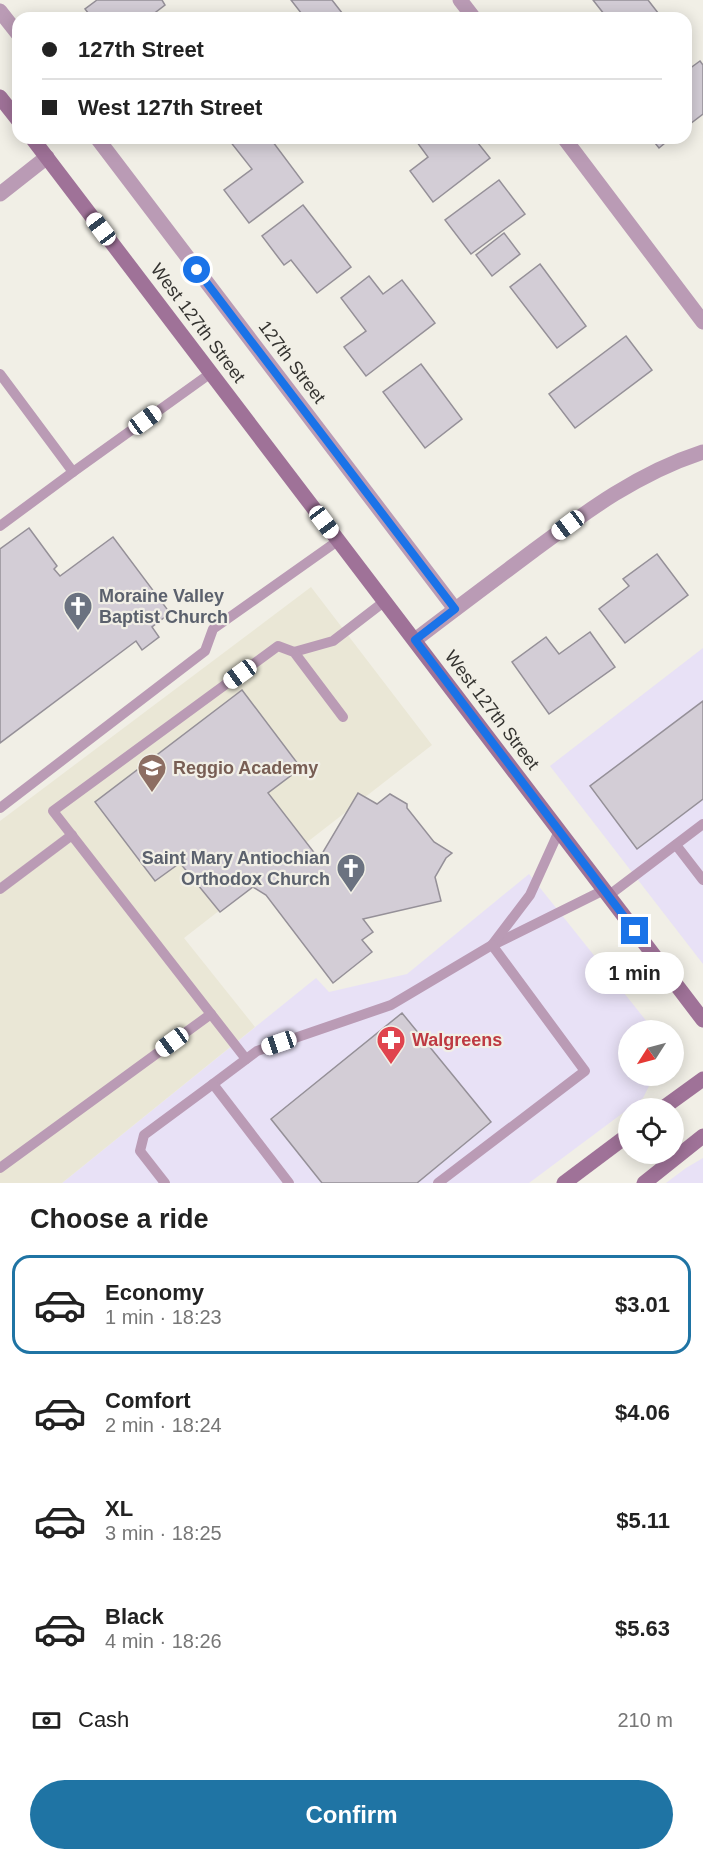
<!DOCTYPE html>
<html lang="en">
<head>
<meta charset="utf-8">
<style>
  body { margin:0; font-family:Arial,sans-serif; background:#f2f2f2; color:#222; height:100vh; display:flex; flex-direction:column; font-size:22px; white-space:nowrap }
  * { box-sizing:border-box; margin:0 }
  p { font-size:20px; color:#767676 }
  .icon { flex:none; width:33px; height:33px; fill:none; stroke:currentColor; stroke-width:2; stroke-linecap:round; stroke-linejoin:round }
  .map { position:relative; height:1183px; overflow:hidden }
  .panel { display:flex; flex-direction:column; background:#fff; flex:1 }
  .panel>* { flex:none }
  .banner { position:absolute; left:12px; top:12px; width:680px; height:132px; border-radius:18px; box-shadow:0 3px 15px #0003; display:grid; align-content:center; height:132px; padding:0 30px; background:#fff }
  .needle { width:39px; rotate:234deg }
  .tools { position:absolute; left:618px; top:1020px; display:grid; gap:12px }
  .tools a { display:grid; place-items:center; width:66px; height:66px; border-radius:50%; background:#fff; box-shadow:0 3px 15px #0003; font-size:30px }
  .end { position:absolute; width:27px; height:27px; margin:-14px; border:8px solid #1a73e8; background:#fff; box-shadow:0 0 0 3px #fff }
  .from { border-radius:50% }
  .bubble { position:absolute; height:42px; border-radius:21px; background:#fff; box-shadow:0 3px 15px #0003; font-size:20px; font-weight:800; line-height:42px; text-align:center }
  .car { position:absolute; width:18px; height:36px; margin:-18px -9px; border-radius:8px; box-shadow:0 0 4px 2px #0007; background:linear-gradient(#fff 24%,#345 0 40%,#fff 0 76%,#345 0 86%,#fff 0) }
  .banner b { display:flex; align-items:center; gap:21px; height:57px; font-size:22px }
  .banner b+b { border-top:2px solid #e0e0e0 }
  .banner i { width:15px; height:15px; background:#222 }
  ul { padding:0; list-style:none }
  li { display:flex; align-items:center; gap:18px; height:99px; margin:0 12px 9px; padding:0 18px; border:3px solid transparent; border-radius:18px }
  li div { flex:1 }
  li b { display:block; font-size:22px }
  li em { font-style:normal; font-weight:800 }
  li.active { border-color:#1f74a4 }
  li>.icon { width:54px; height:54px; stroke-width:1.5 }
  h2 { padding:0 30px; font-size:27px; line-height:72px }
  .pay { display:flex; align-items:center; gap:15px; height:66px; padding:0 30px; font-size:22px }
  .pay p { margin-inline-start:auto }
  .primary-button { display:flex; gap:12px; margin-top:auto; padding:12px 30px }
  .primary-button a { flex:1; height:69px; border-radius:36px; background:#1f74a4; color:#fff; font-size:24px; font-weight:800; line-height:69px; text-align:center }
  .map>svg:first-child { display:block }
  .commercial { fill:#e8e1f6 }
  .built { fill:#eae7d6 }
  .building { fill:#d3cdd6; stroke:#959098; stroke-width:1.5 }
  .lines { fill:none; stroke-linecap:round; stroke-linejoin:round }
  .lane { stroke:#ba9bb5; stroke-width:10 }
  .street { stroke:#ba9bb5; stroke-width:15 }
  .secondary { stroke:#9f7298; stroke-width:15 }
  .route { stroke:#1a73e8; stroke-width:8 }
  .labels { text-anchor:middle; stroke-width:4.5; stroke-linejoin:round; paint-order:stroke }
  .street-label { font-size:18px; fill:#343330; stroke:#f1efe6 }
  .worship-label { font-size:18px; font-weight:bold; fill:#5b616d; stroke:#f1efe6; text-anchor:start }
  .education-label { font-size:18px; font-weight:bold; fill:#785e54; stroke:#f1efe6; text-anchor:start }
  .health-label { font-size:18px; font-weight:bold; fill:#be3a42; stroke:#f1efe6; text-anchor:start }
</style>
</head>
<body>
<div class="map">
<svg width="703" height="1183" viewBox="0 0 703 1183">
  <rect width="100%" height="100%" fill="#f1efe6"/>
  <g class="commercial">
    <path d="M703,648v316l-153,-198z"/>
    <path d="M529,874l123,154 1,2h-25v46h26l-11,22 -114,85h-467l254,-205 13,14 78,-18z"/>
    <path d="M703,1158v25h-37l20,-15z"/>
  </g>
  <path class="built" d="M311,587l121,158 -248,193 71,89 -193,156h-62v-362z"/>
  <g class="building">
    <path d="M97,0h65l3,5 -17,13h-56l-7,-9z"/>
    <path d="M291,0h41l14,18h-41z"/>
    <path d="M593,0h55l14,18h-63l5,-4z"/>
    <path d="M700,61l3,4v49l-17,13v-62l3,4z"/>
    <path d="M232,138h38l33,44 -54,41 -25,-33 28,-21 -23,-29z"/>
    <path d="M414,138h60l16,20 -57,44 -23,-31 18,-14z"/>
    <path d="M651,138h20l-12,10z"/>
    <path d="M499,180l26,34 -54,40 -26,-34z"/>
    <path d="M303,205l48,62 -34,26 -26,-33 -7,5 -22,-29z"/>
    <path d="M504,233l16,21 -28,22 -16,-21z"/>
    <path d="M540,264l46,62 -29,22 -47,-61z"/>
    <path d="M369,276l14,18 19,-14 33,43 -69,53 -22,-29 22,-16 -25,-33z"/>
    <path d="M626,336l26,34 -77,58 -26,-34z"/>
    <path d="M421,364l41,55 -37,29 -42,-56z"/>
    <path d="M29,528l28,38 -3,3 6,7 53,-39 57,76 -18,14 7,10 -17,13 -6,-9 -136,102v-194z"/>
    <path d="M657,554l31,41 -63,48 -26,-34 30,-23 -6,-7z"/>
    <path d="M590,632l25,35 -66,47 -37,-52 34,-25 13,17z"/>
    <path d="M242,690l59,78 -33,25 51,66 39,-66 19,11 13,-10 17,10v4l27,34 18,11 -6,5 -11,19 6,24 -78,18 10,13 -11,8 10,12 -39,31 -67,-88 -13,-8 -33,25 -40,-49 -25,18 -60,-79z"/>
    <path d="M703,701v98l-66,50 -47,-63z"/>
    <path d="M402,1013l89,109 -74,61h-95l-51,-64z"/>
  </g>
  <g class="lines">
    <g class="lane">
      <path d="M0,374l73,98 -73,54"/>
      <path d="M73,472l138,-99"/>
      <path d="M294,652l39,-11 52,-40"/>
      <path d="M0,808l205,-157 8,-22 126,-89"/>
      <path d="M676,845l27,35"/>
      <path d="M0,889l72,-54"/>
      <path d="M608,896l95,-72"/>
      <path d="M495,944l109,-54"/>
      <path d="M492,945l38,-50 29,-64"/>
      <path d="M246,1059l-193,-248 225,-165 16,6 49,65"/>
      <path d="M213,1084l44,-33 134,-46 101,-60 93,126 -147,112"/>
      <path d="M0,1168l211,-154"/>
      <path d="M165,1183l-25,-32 4,-16 69,-51 76,99"/>
    </g>
    <g class="street">
      <path d="M460,0l14,18"/>
      <path d="M0,11l18,23"/>
      <path d="M97,138l358,471"/>
      <path d="M564,138l139,184"/>
      <path d="M0,194l47,-37"/>
      <path d="M415,640c39,-30 78,-59 118,-89 54,-40 105,-78 170,-99"/>
    </g>
    <g class="secondary">
      <path d="M0,97l18,23"/>
      <path d="M32,138l671,882"/>
      <path d="M663,1108l40,-29"/>
      <path d="M564,1183l64,-48"/>
      <path d="M644,1183l59,-47"/>
    </g>
  </g>
  <g class="lines">
    <path class="route" d="M197,270l258,339 -40,31 220,291"/>
  </g>
  <defs>
    <g id="church-pin" transform="scale(1.5)"><path d="M0 17L-7.5 6A9.5 9.5 0 1 1 7.5 6Z" fill="#6b7280" stroke="#f1efe6"/><path d="M-1.2-6h2.4v3.5h3.3v2.4h-3.3V6h-2.4V-.1h-3.3v-2.4h3.3Z" fill="#fff"/></g>
    <g id="school-pin" transform="scale(1.5)"><path d="M0 17L-7.5 6A9.5 9.5 0 1 1 7.5 6Z" fill="#8d6e63" stroke="#f1efe6"/><path d="M0-5L7-2L0 1L-7-2ZM-4 1L0 2.5L4 1V4Q0 6-4 4Z" fill="#fff"/></g>
    <g id="pharmacy-pin" transform="scale(1.5)"><path d="M0 17L-7.5 6A9.5 9.5 0 1 1 7.5 6Z" fill="#e0444e" stroke="#f1efe6"/><path d="M-2-6h4v4h4v4h-4v4h-4v-4h-4v-4h4Z" fill="#fff"/></g>
  </defs>
  <g fill-rule="evenodd">
    <use href="#church-pin" x="78" y="606"/>
    <use href="#school-pin" x="152" y="768"/>
    <use href="#church-pin" x="351" y="868"/>
    <use href="#pharmacy-pin" x="391" y="1040"/>
  </g>
  <g class="labels">
    <g class="street-label">
      <text transform="translate(198 323) rotate(53)" y="6">West 127th Street</text>
      <text transform="translate(292 362) rotate(53)" y="6">127th Street</text>
      <text transform="translate(492 710) rotate(53)" y="6">West 127th Street</text>
    </g>
    <g class="worship-label">
      <text x="99" y="602">Moraine Valley<tspan x="99" dy="21">Baptist Church</tspan></text>
      <text x="330" y="864" text-anchor="end">Saint Mary Antiochian<tspan x="330" dy="21">Orthodox Church</tspan></text>
    </g>
    <g class="education-label">
      <text x="173" y="774">Reggio Academy</text>
    </g>
    <g class="health-label">
      <text x="412" y="1046">Walgreens</text>
    </g>
  </g>
</svg>
<div class="tools">
<a><svg class="needle" viewBox="-14 -14 28 28"><path d="M0-13l5 13h-10z" fill="#e53935"/><path d="M0 13l5-13h-10z" fill="#767676"/></svg></a>
<a><svg class="icon" aria-label="locate" viewBox="0 0 24 24"><circle cx="12" cy="12" r="6"/><path d="M12 2v4M12 18v4M2 12h4M18 12h4"/></svg></a>
</div>
<i class="end from" style="left:197px;top:270px"></i>
<i class="end" style="left:635px;top:931px"></i>
<div class="bubble" style="left:585px;top:952px;width:99px">1 min</div>
<i class="car" style="left:101px;top:229px;rotate:323deg"></i>
<i class="car" style="left:145px;top:420px;rotate:54deg"></i>
<i class="car" style="left:324px;top:522px;rotate:143deg"></i>
<i class="car" style="left:568px;top:525px;rotate:233deg"></i>
<i class="car" style="left:240px;top:674px;rotate:234deg"></i>
<i class="car" style="left:172px;top:1042px;rotate:234deg"></i>
<i class="car" style="left:279px;top:1043px;rotate:251deg"></i>
<div class="banner">
<b><i class="from"></i>127th Street</b>
<b><i></i>West 127th Street</b>
</div>
</div>
<section class="panel">
<h2>Choose a ride</h2>
<ul>
<li class="active"><svg class="icon" aria-label="car" viewBox="0 0 24 24"><path d="M5 17H2v-5l4-1 3-4h7l3 4 3 1v5h-3M9 17h6M6 11h13"/><circle cx="7" cy="17" r="2"/><circle cx="17" cy="17" r="2"/></svg><div><b>Economy</b><p>1 min · 18:23</p></div><em>$3.01</em></li>
<li><svg class="icon" aria-label="car" viewBox="0 0 24 24"><path d="M5 17H2v-5l4-1 3-4h7l3 4 3 1v5h-3M9 17h6M6 11h13"/><circle cx="7" cy="17" r="2"/><circle cx="17" cy="17" r="2"/></svg><div><b>Comfort</b><p>2 min · 18:24</p></div><em>$4.06</em></li>
<li><svg class="icon" aria-label="car" viewBox="0 0 24 24"><path d="M5 17H2v-5l4-1 3-4h7l3 4 3 1v5h-3M9 17h6M6 11h13"/><circle cx="7" cy="17" r="2"/><circle cx="17" cy="17" r="2"/></svg><div><b>XL</b><p>3 min · 18:25</p></div><em>$5.11</em></li>
<li><svg class="icon" aria-label="car" viewBox="0 0 24 24"><path d="M5 17H2v-5l4-1 3-4h7l3 4 3 1v5h-3M9 17h6M6 11h13"/><circle cx="7" cy="17" r="2"/><circle cx="17" cy="17" r="2"/></svg><div><b>Black</b><p>4 min · 18:26</p></div><em>$5.63</em></li>
</ul>
<div class="pay"><svg class="icon" aria-label="cash" viewBox="0 0 24 24"><path d="M3 7h18v10H3z"/><circle cx="12" cy="12" r="2"/></svg>Cash<p>210 m</p></div>
<div class="primary-button"><a>Confirm</a></div>
</section>
</body>
</html>
